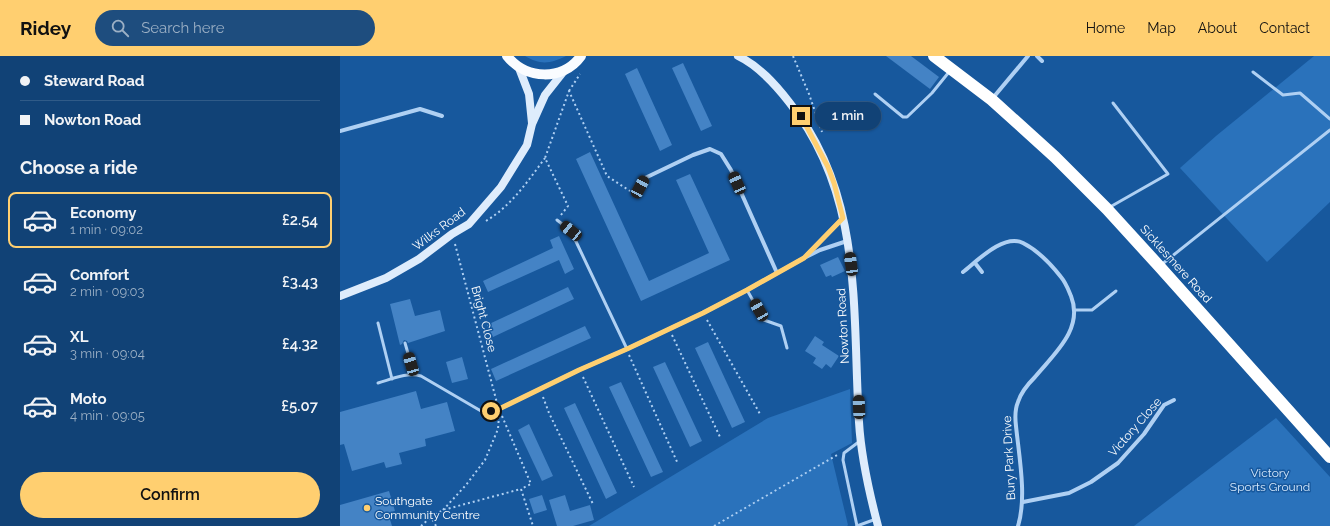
<!DOCTYPE html>
<html lang="en">
<head>
<meta charset="utf-8">
<style>
  body { margin:0; font-family:Raleway,sans-serif; background:#1e4d7e; color:#f1f3f6; height:100vh; display:flex; flex-direction:column; font-size:15px; white-space:nowrap }
  * { box-sizing:border-box; margin:0 }
  p { font-size:13px; color:#9cb0c5 }
  .icon { flex:none; width:22px; height:22px; fill:none; stroke:currentColor; stroke-width:2; stroke-linecap:round; stroke-linejoin:round }
  .map { position:relative; flex:1; overflow:hidden }
  .drawer { display:flex; flex-direction:column; background:#114276; width:340px }
  .drawer>* { flex:none }
  .top-card { display:grid; align-content:center; height:88px; padding:0 20px; background:#114276 }
  .end { position:absolute; width:18px; height:18px; margin:-9px; border:5px solid #ffcf70; background:#111; box-shadow:0 0 0 2px #111 }
  .from { border-radius:50% }
  .bubble { position:absolute; height:28px; border-radius:14px; background:#114276; box-shadow:0 1px 3px #0004,0 0 0 1px #305b88; font-size:13px; font-weight:600; line-height:28px; text-align:center }
  .car { position:absolute; width:12px; height:24px; margin:-12px -6px; border-radius:5px; box-shadow:0 0 3px 1px #0007; background:linear-gradient(#222 24%,#8ab4d8 0 40%,#222 0 76%,#8ab4d8 0 86%,#222 0) }
  .top-card b { display:flex; align-items:center; gap:14px; height:38px; font-size:15px }
  .top-card b+b { border-top:1px solid #305b88 }
  .top-card i { width:10px; height:10px; background:#f1f3f6 }
  ul { padding:0; list-style:none }
  li { display:flex; align-items:center; gap:12px; height:56px; margin:0 8px 6px; padding:0 12px; border:2px solid transparent; border-radius:8px }
  li div { flex:1 }
  li b { display:block; font-size:15px }
  li em { font-style:normal; font-weight:600 }
  li.current { border-color:#ffcf70 }
  li>.icon { width:36px; height:36px; stroke-width:1.5 }
  h2 { padding:0 20px; font-size:18px; line-height:48px }
  .button { display:flex; gap:8px; margin-top:auto; padding:8px 20px }
  .button a { flex:1; height:46px; border-radius:24px; background:#ffcf70; color:#111; font-size:16px; font-weight:600; line-height:46px; text-align:center }
  header { display:flex; align-items:center; gap:24px; box-sizing:border-box; height:56px; padding:0 20px; background:#ffcf70; color:#111 }
  header strong { font-size:19px }
  nav { display:flex; gap:22px; margin-inline-start:auto; font-size:14px }
  .search { width:280px; height:36px; background:#1e4d7e; display:flex; align-items:center; gap:10px; box-sizing:border-box; padding:0 14px; border-radius:22px; color:#9cb0c5; font-size:15px }
  main { display:flex; flex:1; min-height:0 }
  .map>svg:first-child { display:block }
  .green { fill:#2a72bb }
  .building { fill:#4483c5 }
  .lines { fill:none; stroke-linecap:round; stroke-linejoin:round }
  .path { stroke:#afd0f3; stroke-width:2; stroke-dasharray:2 3; stroke-linecap:butt }
  .lane { stroke:#afd0f3; stroke-width:3 }
  .street { stroke:#afd0f3; stroke-width:4 }
  .secondary { stroke:#deecfc; stroke-width:8 }
  .primary { stroke:#fafcff; stroke-width:10 }
  .highway { stroke:#fff; stroke-width:12 }
  .route { stroke:#ffcf70; stroke-width:5 }
  .poi-dot { fill:#ffcf70; stroke:#17589d; stroke-width:1.5 }
  .labels { text-anchor:middle; stroke-width:3; stroke-linejoin:round; paint-order:stroke }
  .street-label { font-size:12px; fill:#fff; stroke:#17589d }
  .park-label { font-size:12px; fill:#d7eafd; stroke:#17589d }
  .poi-label { font-size:12px; fill:#fff; stroke:#17589d; text-anchor:start }
</style>
</head>
<body>
<header>
<strong>Ridey</strong>
<div class="search"><svg class="icon" aria-label="search" viewBox="0 0 24 24"><circle cx="10" cy="10" r="6"/><path d="M15 15l6 6"/></svg>Search here</div>
<nav><a>Home</a><a>Map</a><a>About</a><a>Contact</a></nav>
</header>
<main>
<section class="drawer">
<div class="top-card">
<b><i class="from"></i>Steward Road</b>
<b><i></i>Nowton Road</b>
</div>
<h2>Choose a ride</h2>
<ul>
<li class="current"><svg class="icon" aria-label="car" viewBox="0 0 24 24"><path d="M5 17H2v-5l4-1 3-4h7l3 4 3 1v5h-3M9 17h6M6 11h13"/><circle cx="7" cy="17" r="2"/><circle cx="17" cy="17" r="2"/></svg><div><b>Economy</b><p>1 min · 09:02</p></div><em>£2.54</em></li>
<li><svg class="icon" aria-label="car" viewBox="0 0 24 24"><path d="M5 17H2v-5l4-1 3-4h7l3 4 3 1v5h-3M9 17h6M6 11h13"/><circle cx="7" cy="17" r="2"/><circle cx="17" cy="17" r="2"/></svg><div><b>Comfort</b><p>2 min · 09:03</p></div><em>£3.43</em></li>
<li><svg class="icon" aria-label="car" viewBox="0 0 24 24"><path d="M5 17H2v-5l4-1 3-4h7l3 4 3 1v5h-3M9 17h6M6 11h13"/><circle cx="7" cy="17" r="2"/><circle cx="17" cy="17" r="2"/></svg><div><b>XL</b><p>3 min · 09:04</p></div><em>£4.32</em></li>
<li><svg class="icon" aria-label="car" viewBox="0 0 24 24"><path d="M5 17H2v-5l4-1 3-4h7l3 4 3 1v5h-3M9 17h6M6 11h13"/><circle cx="7" cy="17" r="2"/><circle cx="17" cy="17" r="2"/></svg><div><b>Moto</b><p>4 min · 09:05</p></div><em>£5.07</em></li>
</ul>
<div class="button"><a>Confirm</a></div>
</section>
<div class="map">
<svg width="990" height="470" viewBox="0 0 990 470">
  <rect width="100%" height="100%" fill="#17589d"/>
  <g class="green">
    <path d="M185,0h41c-16,8 -26,9 -41,0z"/>
    <path d="M974,0h16v146l-63,60 -87,-94 36,-32z"/>
    <path d="M510,333l2,54 -21,11 17,71 -1,1h-258l179,-108z"/>
    <path d="M936,362l54,59v49h-196z"/>
  </g>
  <g class="building">
    <path d="M546,0h25l28,21 -9,12z"/>
    <path d="M343,7l29,63 -11,5 -29,-63z"/>
    <path d="M297,12l35,77 -12,6 -35,-77z"/>
    <path d="M250,96l59,129 60,-28 -33,-73 14,-6 40,86 -89,41 -65,-142z"/>
    <path d="M219,180l15,33 -9,5 -6,-14 -71,32 -5,-11 70,-33 -3,-8z"/>
    <path d="M498,201l7,14 -13,6 -1,-2 -5,2 -6,-12z"/>
    <path d="M228,231l6,12 -81,38 -6,-12z"/>
    <path d="M70,243l5,17 25,-6 5,21 -37,12 -1,-2 -3,-1 -2,4 -2,1 -10,-41z"/>
    <path d="M245,270l6,12 -95,43 -5,-12z"/>
    <path d="M475,280l9,6 -2,3 17,11 -8,12 -5,-4 -4,5 -9,-6 3,-5 -11,-7z"/>
    <path d="M368,286l37,80 -13,6 -37,-80z"/>
    <path d="M122,301l6,22 -16,4 -6,-21z"/>
    <path d="M325,306l37,79 -12,6 -37,-80z"/>
    <path d="M281,326l42,90 -12,5 -42,-90z"/>
    <path d="M76,335l5,18 26,-7 8,29 -30,8 1,7 -27,7 3,11 -16,4 -2,-6 -32,9 -8,-27 -4,1v-33z"/>
    <path d="M235,347l42,90 -11,6 -42,-91z"/>
    <path d="M189,368l24,52 -11,5 -24,-51z"/>
    <path d="M49,435l6,20 -7,2 4,13h-52v-21z"/>
    <path d="M202,439l5,15 -13,4 -5,-15z"/>
    <path d="M225,439l5,16 20,-6 4,15 -21,6h-16l-8,-26z"/>
  </g>
  <g class="lines">
    <g class="path">
      <path d="M453,0l16,38 13,38"/>
      <path d="M229,35l11,-17"/>
      <path d="M221,159l7,-9 -23,-48 24,-67 38,85 23,15"/>
      <path d="M146,165c25,-15 42,-40 59,-63"/>
      <path d="M115,188l42,159"/>
      <path d="M367,264l53,94"/>
      <path d="M332,279l48,102"/>
      <path d="M289,299l49,109"/>
      <path d="M243,321l51,110"/>
      <path d="M203,341l6,16 44,91"/>
      <path d="M162,360l29,68 -10,5"/>
      <path d="M103,454l23,-25 19,-25 13,-31 1,-13"/>
      <path d="M81,470l10,-9"/>
      <path d="M96,470l-5,-9 12,-7 78,-21 12,37"/>
      <path d="M374,470l123,-71"/>
    </g>
    <g class="lane">
      <path d="M913,16l30,23 17,-2 30,26"/>
      <path d="M535,38l28,23h4l25,-24 17,-21"/>
      <path d="M770,151l58,-33 -55,-71"/>
      <path d="M217,164l14,11 56,118"/>
      <path d="M821,209l169,-135"/>
      <path d="M407,234l17,30 17,6 6,22"/>
      <path d="M734,254h18l24,-19"/>
      <path d="M38,267l14,56"/>
      <path d="M65,287l9,31"/>
      <path d="M38,327c14,-4 29,-11 43,-7l60,35h10"/>
      <path d="M517,470l-14,-66 1,-7 16,-12"/>
      <path d="M517,470l19,-7"/>
    </g>
    <g class="street">
      <path d="M697,0l5,5"/>
      <path d="M652,43l36,-43"/>
      <path d="M0,75l80,-22 22,7"/>
      <path d="M296,139l9,-17 48,-23 17,-6 11,5 10,16 46,103"/>
      <path d="M467,199l36,-37"/>
      <path d="M635,207l7,9"/>
      <path d="M623,216c14,-11 41,-39 60,-29 16,8 27,20 38,34 5,6 7,12 10,19 13,33 -17,58 -36,81 -7,7 -14,15 -17,25 -3,7 -3,16 -2,24 3,30 11,71 2,100"/>
      <path d="M151,355l8,-2 80,-39 48,-21 76,-36 44,-23 57,-32 16,-8 27,-9"/>
      <path d="M683,446l46,-9 22,-11 27,-19 26,-29 20,-29 10,-5"/>
    </g>
    <g class="secondary">
      <path d="M398,0c21,10 37,28 51,46 75,93 63,208 70,320 2,34 10,70 19,104"/>
      <path d="M179,12l10,26 3,29"/>
      <path d="M0,240l46,-18 33,-19 33,-25 17,-10 32,-37 26,-42 5,-21 13,-29 19,-24"/>
    </g>
    <path class="primary" d="M167,0c19,24 56,25 74,0"/>
    <path class="highway" d="M594,0l58,44 63,57 52,52 52,57 171,191"/>
  </g>
  <g class="lines">
    <path class="route" d="M151,355l8,-2 80,-39 48,-21 76,-36 44,-23 57,-32 39,-40 -9,-35 -6,-16 -27,-51"/>
  </g>
  <circle class="poi-dot" cx="27" cy="452" r="4"/>
  <g class="labels">
    <g class="street-label">
      <text transform="translate(99 173) rotate(-37)" y="4">Wilks Road</text>
      <text transform="translate(836 208) rotate(48)" y="4">Sicklesmere Road</text>
      <text transform="translate(144 263) rotate(75)" y="4">Bright Close</text>
      <text transform="translate(503 270) rotate(-93)" y="4">Nowton Road</text>
      <text transform="translate(795 371) rotate(-49)" y="4">Victory Close</text>
      <text transform="translate(669 402) rotate(-93)" y="4">Bury Park Drive</text>
    </g>
    <g class="park-label">
      <text x="930" y="421">Victory<tspan x="930" dy="14">Sports Ground</tspan></text>
    </g>
    <g class="poi-label">
      <text x="35" y="449">Southgate<tspan x="35" dy="14">Community Centre</tspan></text>
    </g>
  </g>
</svg>
<i class="end from" style="left:151px;top:355px"></i>
<i class="end" style="left:461px;top:60px"></i>
<div class="bubble" style="left:475px;top:46px;width:66px">1 min</div>
<i class="car" style="left:397px;top:127px;rotate:336deg"></i>
<i class="car" style="left:300px;top:131px;rotate:28deg"></i>
<i class="car" style="left:231px;top:175px;rotate:309deg"></i>
<i class="car" style="left:511px;top:208px;rotate:352deg"></i>
<i class="car" style="left:419px;top:254px;rotate:330deg"></i>
<i class="car" style="left:71px;top:308px;rotate:344deg"></i>
<i class="car" style="left:519px;top:351px;rotate:358deg"></i>
</div>
</main>
</body>
</html>
